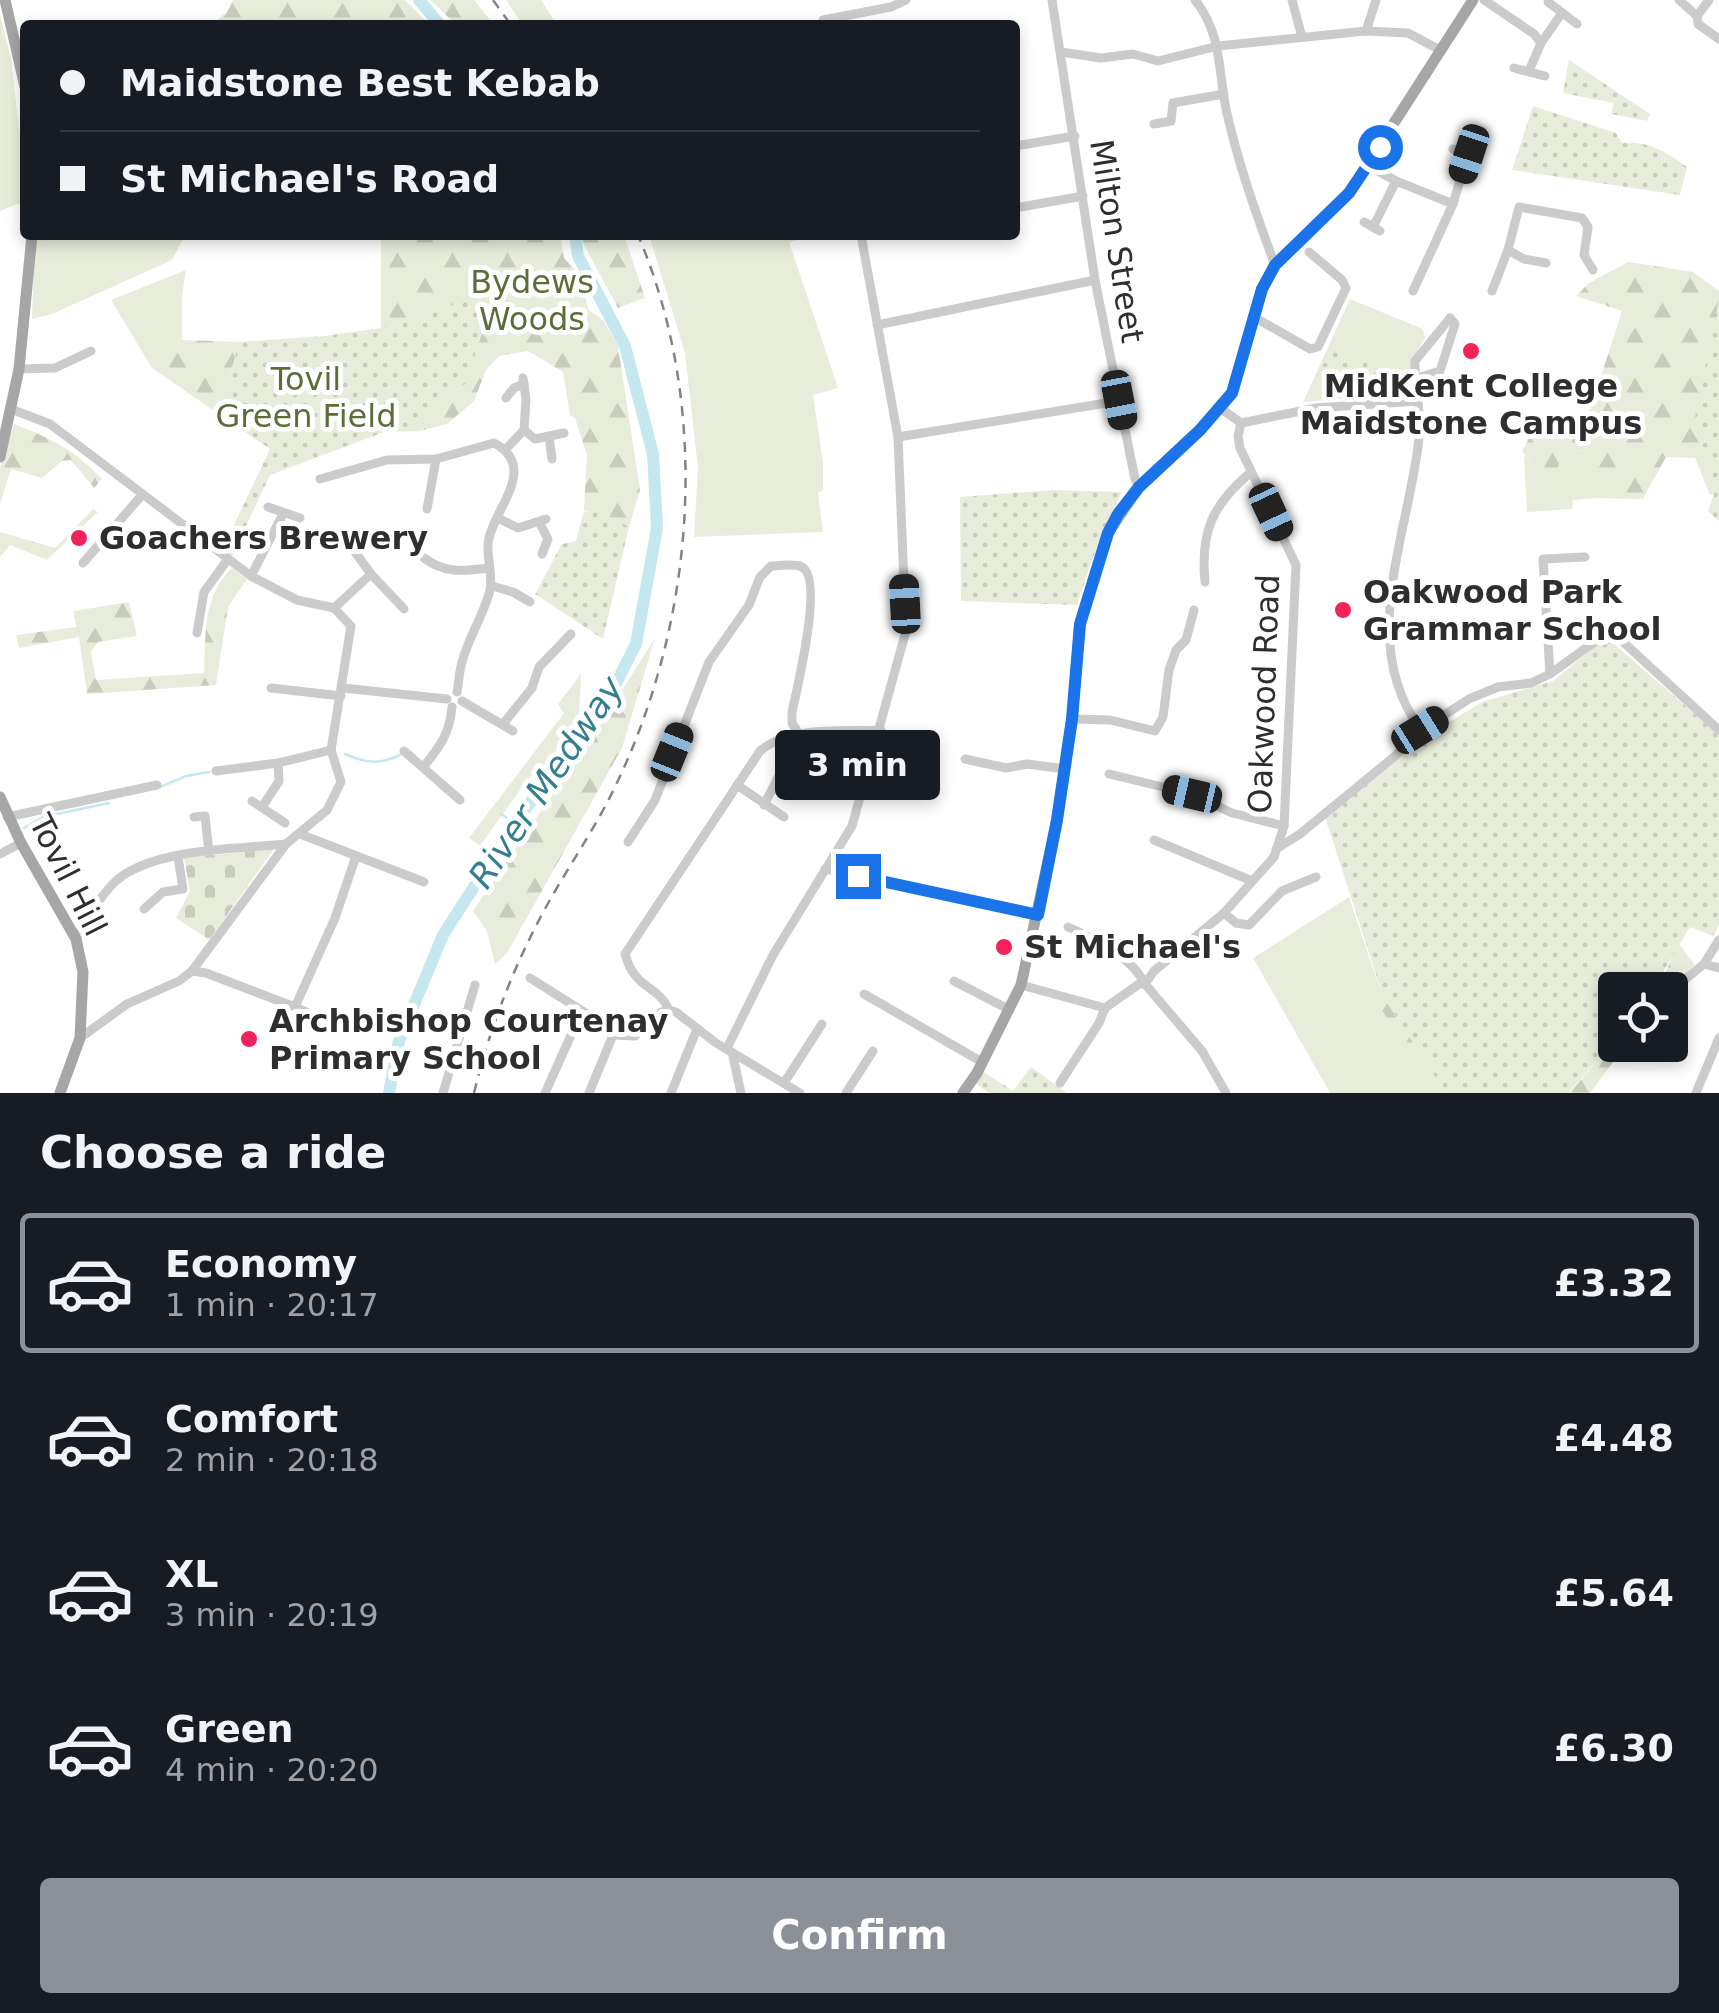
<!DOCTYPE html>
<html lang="en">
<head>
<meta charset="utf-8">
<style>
  body { margin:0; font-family:"DejaVu Sans",sans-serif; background:#20242c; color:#f1f3f6; height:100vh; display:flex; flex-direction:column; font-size:38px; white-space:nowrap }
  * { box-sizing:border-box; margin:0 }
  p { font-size:32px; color:#9ea1a6 }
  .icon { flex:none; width:55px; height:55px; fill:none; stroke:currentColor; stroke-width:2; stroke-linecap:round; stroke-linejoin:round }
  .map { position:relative; height:1093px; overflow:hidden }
  .sheet { display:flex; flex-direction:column; background:#171b24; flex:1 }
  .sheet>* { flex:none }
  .hud { position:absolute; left:20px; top:20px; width:1000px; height:220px; border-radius:10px; box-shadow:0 5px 15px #0003; display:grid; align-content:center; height:220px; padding:0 40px; background:#171b24 }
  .controls { position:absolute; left:1598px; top:972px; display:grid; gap:20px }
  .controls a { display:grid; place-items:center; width:90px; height:90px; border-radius:10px; background:#171b24; box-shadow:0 5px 15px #0003; font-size:50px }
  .end { position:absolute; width:45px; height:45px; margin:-22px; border:12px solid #1a73e8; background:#fff; box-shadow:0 0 0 5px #fff }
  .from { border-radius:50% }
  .bubble { position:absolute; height:70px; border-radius:10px; background:#171b24; box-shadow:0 5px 15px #0003; font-size:32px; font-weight:800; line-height:70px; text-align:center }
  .car { position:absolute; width:30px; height:60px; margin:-30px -15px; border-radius:12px; box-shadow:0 0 8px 2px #0007; background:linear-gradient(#222 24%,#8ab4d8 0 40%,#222 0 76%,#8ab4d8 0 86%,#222 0) }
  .hud b { display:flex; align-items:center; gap:35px; height:95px; font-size:38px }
  .hud b+b { border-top:2px solid #363941 }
  .hud i { width:25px; height:25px; background:#f1f3f6 }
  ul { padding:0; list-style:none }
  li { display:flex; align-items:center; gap:30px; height:140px; margin:0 20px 15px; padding:0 20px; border:5px solid transparent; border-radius:10px }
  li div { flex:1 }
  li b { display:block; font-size:38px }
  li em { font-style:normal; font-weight:800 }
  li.active { border-color:#8c9099 }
  li>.icon { width:90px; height:90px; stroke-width:1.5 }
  h2 { padding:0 40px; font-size:45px; line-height:120px }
  .action { display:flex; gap:20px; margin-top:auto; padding:20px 40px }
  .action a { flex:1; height:115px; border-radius:10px; background:#8c9099; color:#fff; font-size:40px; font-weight:800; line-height:115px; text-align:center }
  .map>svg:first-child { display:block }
  .green { fill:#e8eddb }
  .forest { fill:url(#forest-firs) }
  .cemetery { fill:url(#cemetery-stones) }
  .park { fill:url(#park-dots) }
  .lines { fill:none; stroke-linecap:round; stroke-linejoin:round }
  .stream { stroke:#c5e7ef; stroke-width:2.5 }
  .river { stroke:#c5e7ef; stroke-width:12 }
  .minor { stroke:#cbcbcb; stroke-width:9 }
  .major { stroke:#a6a6a6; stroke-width:11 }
  .rail { stroke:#838383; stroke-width:2.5; stroke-dasharray:10 8; stroke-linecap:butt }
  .route { stroke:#1a73e8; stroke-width:12 }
  .poi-dot { fill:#f4225a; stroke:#fff; stroke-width:4 }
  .labels { text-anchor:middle; stroke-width:10; stroke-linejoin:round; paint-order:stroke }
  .street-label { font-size:32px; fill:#2e2e2e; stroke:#fff }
  .park-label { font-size:32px; fill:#5c6e38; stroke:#fff }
  .poi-label { font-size:32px; font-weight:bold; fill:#2e2e2e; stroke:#fff; text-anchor:start }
  .water-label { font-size:35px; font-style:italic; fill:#337e91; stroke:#fff }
</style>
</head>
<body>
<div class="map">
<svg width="1719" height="1093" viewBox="0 0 1719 1093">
  <defs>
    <pattern id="forest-firs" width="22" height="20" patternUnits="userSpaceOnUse" patternTransform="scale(2.5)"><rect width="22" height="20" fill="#e8eddb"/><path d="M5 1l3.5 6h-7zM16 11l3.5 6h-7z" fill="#c7ccbc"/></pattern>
    <pattern id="cemetery-stones" width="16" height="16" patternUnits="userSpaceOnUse" patternTransform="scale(2.5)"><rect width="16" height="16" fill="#e8eddb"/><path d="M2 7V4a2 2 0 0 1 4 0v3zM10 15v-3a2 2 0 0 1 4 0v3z" fill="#c7ccbc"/></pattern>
    <pattern id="park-dots" width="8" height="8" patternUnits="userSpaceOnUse" patternTransform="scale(2.5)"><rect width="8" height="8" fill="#e8eddb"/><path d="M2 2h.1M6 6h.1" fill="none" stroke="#c7ccbc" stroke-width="1.8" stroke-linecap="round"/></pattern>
  </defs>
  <rect width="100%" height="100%" fill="#fff"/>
  <g class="green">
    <path d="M0,15l11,43 14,127v16l-25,10z"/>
    <path d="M35,235h150l-13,25 -120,54 -20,5z"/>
    <path d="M649,235h157l1,3 -18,4 49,146 -25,7 10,68v27l-5,3 5,39 -129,5 4,-69 -13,-115z"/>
    <path d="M186,270l-4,25v45l-30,28 -41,-68z"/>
    <path d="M1350,299l73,30 2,9c-13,19 -12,41 -27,58l-59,3 -3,-2 1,-6 19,7 7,-15 23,-11 -71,8 18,9 -8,11 -22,2z"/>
    <path d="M1560,449l29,2 6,47 -22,2 -1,9 -45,3 -3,-57 13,16 20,1z"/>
    <path d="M581,674l-2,44 -28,40 -24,22 -47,66 -11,-8 95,-125 -6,-9z"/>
    <path d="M1349,897l20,60 -10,5 65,131h-94l-77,-135z"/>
  </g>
  <g class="forest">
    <path d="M233,0h172l25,25h-219l16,-13z"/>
    <path d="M431,0h43l20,25h-38z"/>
    <path d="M506,0h35l16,25h-34z"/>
    <path d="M381,235h179l4,23 17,18 7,33 16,12 14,25 22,144 -11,37 -45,-17 3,-55 -12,-37 -5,-3 -7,-43 -35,-21 -29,5 -13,14 -12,31 -27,23 -27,7 9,-19 36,-28 16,-87 -100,31z"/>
    <path d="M582,235h42l21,63 -27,10 -35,-65z"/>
    <path d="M1628,262l65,10 26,19v202l-9,2 -15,-37 -29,-1 -23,42 -48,-1 -7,-47 -28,-2 -2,23h-21l-15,-21 15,-28 53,-13 32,-99 -46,-15 13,-13z"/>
    <path d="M182,340l57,2 -19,73 -68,-47z"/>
    <path d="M14,424c35,13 62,27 88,55l-8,9 -23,-28 -9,1 -20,17 -31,-9 -11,35v-36z"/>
    <path d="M93,509l5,3 -51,48 -37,-15 -10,12v-25l55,16z"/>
    <path d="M232,568l15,11 -19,28 -12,78 -129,9 -8,-57 -60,11 -3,-13 60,-8 -2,-16 55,-9 8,34 -39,6 -7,10 5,28 108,-7c2,-38 -2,-77 28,-105z"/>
    <path d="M655,638l-33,110 -115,205 -12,11 -8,-33 -14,-20 131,-192z"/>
    <path d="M1678,942l17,23 -21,19 4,5 -8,8v-7h-18l13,-16z"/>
    <path d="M1369,957l14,39 63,97h-22l-66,-132z"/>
    <path d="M1615,1039v6h11l-36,48h-20z"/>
  </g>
  <path class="cemetery" d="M274,849l-65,91 -33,-22 14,-27 -6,-33z"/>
  <g class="park">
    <path d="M1569,60l81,54 -3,7 -36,-7 3,-11 -51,-10z"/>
    <path d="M1533,106l83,27 6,10c27,-2 43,8 65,24l-7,28 -168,-25z"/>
    <path d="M481,296l3,32 -19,56 -36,28 -9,19 -36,1 -114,43 -38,81 -9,-8 47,-99 -50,-34 19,-73 85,-6 57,-8z"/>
    <path d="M1719,299v222l-11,-10 8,-23 -22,-66z"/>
    <path d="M1330,346l56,26 -8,17 -15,-6 -7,15 -41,-18z"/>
    <path d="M1052,490l70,2 -30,68 -15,45 -116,-4 -1,-104z"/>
    <path d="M594,508l35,19 -26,112 -68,-45 27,-50 14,-3 8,-30 8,2z"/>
    <path d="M1613,643l106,92v190l-6,11 -23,-9 -38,63h-37v49l-46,54h-123l-63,-97 -58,-179 92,-75 65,-40 71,-21 45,-37z"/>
    <path d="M1031,1067l36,26h-78l-14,-10 7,-12 31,20z"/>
  </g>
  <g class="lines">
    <g class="stream">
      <path d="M345,754c21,9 34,11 55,1"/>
      <path d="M160,787l26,-11 23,-4"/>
      <path d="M501,814l14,9"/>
      <path d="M24,828l19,-11 66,-14"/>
    </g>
    <g class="river">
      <path d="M419,0l21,25"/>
      <path d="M389,1093l10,-52 44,-106 72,-112 95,-128 26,-51 21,-116 -4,-74 -28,-108 -47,-90 -3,-21"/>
    </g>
    <g class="minor">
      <path d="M1052,0l43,280 40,199 4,8"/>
      <path d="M1195,0c27,34 23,69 31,109 12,54 30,105 49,156"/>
      <path d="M1292,0l10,37"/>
      <path d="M1484,0l50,34 7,9"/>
      <path d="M1679,0l18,16 1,8 21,15"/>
      <path d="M1548,2l29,22"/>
      <path d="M1697,16l12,-16"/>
      <path d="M824,25l-1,-5 68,-13 15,-7"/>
      <path d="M1366,31l10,-31"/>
      <path d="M1061,52l40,6 32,-4 25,7 60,-15 148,-15 42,2 30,16"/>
      <path d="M1514,68l31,8"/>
      <path d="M1529,71l12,-28 21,-30"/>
      <path d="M1154,124l17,-3 2,-18 51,-9"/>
      <path d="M1015,146l60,-10"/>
      <path d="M1453,149l16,5"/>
      <path d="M1369,166l27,15 57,23"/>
      <path d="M1015,208l68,-12"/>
      <path d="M1364,222l16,9"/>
      <path d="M1373,227l23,-46"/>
      <path d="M1508,250l16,9 22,4"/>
      <path d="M1413,291l40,-87 18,-61"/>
      <path d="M1492,291l16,-41 11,-43 63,11 6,9 -4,28 9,15"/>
      <path d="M1254,317l56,32 8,-2 28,-59 -4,-8 -33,-28"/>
      <path d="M877,325l218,-45"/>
      <path d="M19,369l36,-1 36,-17"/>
      <path d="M1414,379l26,-8 15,-47 -5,-6"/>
      <path d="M506,398l8,-10 10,-4"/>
      <path d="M1220,408l21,15 75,-15 102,-7"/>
      <path d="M11,409l39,15 201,152 46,24 37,8 17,18 -20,124 10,32 -14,28 -41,34 -94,127 -13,10 -52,23 -47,34"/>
      <path d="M524,430l11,9 29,-6"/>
      <path d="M549,436l3,23"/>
      <path d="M898,437l221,-36"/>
      <path d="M506,449l18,-19 2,-31 -3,-21"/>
      <path d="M320,479l67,-19 49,-1 58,-16c47,25 -3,68 -6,101 -1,15 5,32 2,46 -6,25 -22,48 -28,72 -3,10 -3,20 -5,30"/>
      <path d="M268,507l32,11"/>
      <path d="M427,509l9,-50"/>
      <path d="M498,518l20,10 28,-9"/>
      <path d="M539,522l9,17 -6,15"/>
      <path d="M350,545l21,29 33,35"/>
      <path d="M424,558c22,16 39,13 65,10"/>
      <path d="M83,563l59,-68"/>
      <path d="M251,576l32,-62"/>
      <path d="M1205,582c-5,-51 8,-78 46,-110"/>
      <path d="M492,586l21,6 17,10"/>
      <path d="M334,608l37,-34"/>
      <path d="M197,633l7,-41 24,-33"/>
      <path d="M1550,674l-7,-115 42,-2"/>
      <path d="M271,688l70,8"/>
      <path d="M343,688l104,11"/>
      <path d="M462,701l51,30"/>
      <path d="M1072,719l38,1 45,11 8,-14 6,-47 7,-20 10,-10 8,-30"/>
      <path d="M503,724l29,-36 7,-21 32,-33"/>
      <path d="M1421,730c-65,-87 -12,-196 -2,-292 3,-26 -5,-52 -4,-77l35,-43"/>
      <path d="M404,751l56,49"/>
      <path d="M965,759l41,9 21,-4 38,5"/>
      <path d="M424,766c16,-19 26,-34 28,-59"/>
      <path d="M216,771l62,-8 53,-13"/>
      <path d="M1109,774l83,20 40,19 52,13"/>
      <path d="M737,785l47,32"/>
      <path d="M252,801l33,22"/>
      <path d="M764,805l22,-43"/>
      <path d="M262,807l17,-26 -1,-18"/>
      <path d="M7,817l150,-32"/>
      <path d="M194,817l11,-1 4,36"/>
      <path d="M300,834l124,48"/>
      <path d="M1154,840l98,41"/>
      <path d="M628,842l27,-42 54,-138 40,-57 11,-28 11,-11c9,0 23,-3 31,1 22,12 -5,122 -10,145v11l7,11"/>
      <path d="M1276,849l24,-15 95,-78 26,-26 48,-31 29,-12 33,-4 19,-9 50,-36 22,3 97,89"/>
      <path d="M0,854l21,-11"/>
      <path d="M825,869l213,46"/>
      <path d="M144,909l19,-17 20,-3 -5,-32"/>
      <path d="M1224,913l12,10 13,2 33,-34 34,-14"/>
      <path d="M1068,927c27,12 63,29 77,57l9,-13 70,-58 50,-56 10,-31 12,-261 -56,-117 -2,-12 3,-13"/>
      <path d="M76,939c11,-19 24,-44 41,-59 38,-32 121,-31 169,-36"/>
      <path d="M1704,964l15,4"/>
      <path d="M192,971l14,2 89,34 40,-89 21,-62"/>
      <path d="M530,978l70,44 13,13 22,1 26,-24 8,-2"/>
      <path d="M954,981l56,29"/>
      <path d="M1021,985l84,23 34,-24h6l57,67 24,42"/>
      <path d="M1677,986l27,-22 15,-24"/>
      <path d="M864,994l118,68"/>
      <path d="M295,1007l43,19"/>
      <path d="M669,1010c-11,-26 -34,-19 -44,-56l135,-203c31,-26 83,-19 121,-21"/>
      <path d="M669,1010l7,2 40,31 84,50"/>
      <path d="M727,1048l46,-93 79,-129 54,-195 -8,-194 -37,-202"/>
      <path d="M732,1052l9,41"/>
      <path d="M784,1083l38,-59"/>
      <path d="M1060,1083l39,-60 6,-15"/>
      <path d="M443,1093l32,-108"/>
      <path d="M545,1093l36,-80"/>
      <path d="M589,1093l24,-58"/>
      <path d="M671,1093l26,-64"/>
      <path d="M846,1093l27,-42"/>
      <path d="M1696,1093l23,-55"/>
    </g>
    <g class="major">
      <path d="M5,0l20,87"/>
      <path d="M0,457l19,-88 13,-134"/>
      <path d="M0,797l21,46 55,96 7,33 -3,66 -20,55"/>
      <path d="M963,1093l14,-20 44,-88 36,-165 15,-101 8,-95 28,-91 31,-46 61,-57 32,-37 30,-104 13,-24 74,-72 124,-193"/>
    </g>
    <g class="rail">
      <path d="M493,0l18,25"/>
      <path d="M474,1093c14,-59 36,-117 64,-171 22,-43 50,-82 72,-125 86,-170 103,-386 28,-562"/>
    </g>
  </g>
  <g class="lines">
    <path class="route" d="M858,876l180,39 19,-95 15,-101 8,-95 28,-91 10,-19 21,-27 61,-57 32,-37 30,-104 13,-24 74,-72 31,-46"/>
  </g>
  <g class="poi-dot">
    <circle cx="1471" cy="351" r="10"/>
    <circle cx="79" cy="538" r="10"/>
    <circle cx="1343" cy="610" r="10"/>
    <circle cx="1004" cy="947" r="10"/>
    <circle cx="249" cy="1039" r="10"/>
  </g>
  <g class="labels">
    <g class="street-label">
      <text transform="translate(1117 241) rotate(81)" y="11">Milton Street</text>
      <text transform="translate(1264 694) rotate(-88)" y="11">Oakwood Road</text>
      <text transform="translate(68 875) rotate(63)" y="11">Tovil Hill</text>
    </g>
    <g class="park-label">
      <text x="532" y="293">Bydews<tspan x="532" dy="37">Woods</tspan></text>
      <text x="306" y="390">Tovil<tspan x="306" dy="37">Green Field</tspan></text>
    </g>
    <g class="poi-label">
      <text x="1471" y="397" text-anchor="middle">MidKent College<tspan x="1471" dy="37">Maidstone Campus</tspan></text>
      <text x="99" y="549">Goachers Brewery</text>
      <text x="1363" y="603">Oakwood Park<tspan x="1363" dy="37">Grammar School</tspan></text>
      <text x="1024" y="958">St Michael's</text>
      <text x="269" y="1032">Archbishop Courtenay<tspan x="269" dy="37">Primary School</tspan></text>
    </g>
    <g class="water-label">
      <text transform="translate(546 782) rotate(-56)" y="12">River Medway</text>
    </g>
  </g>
</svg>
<div class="controls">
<a><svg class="icon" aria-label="locate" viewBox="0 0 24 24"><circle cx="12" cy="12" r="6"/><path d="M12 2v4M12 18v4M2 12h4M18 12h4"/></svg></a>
</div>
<i class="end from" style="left:1380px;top:147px"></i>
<i class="end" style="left:858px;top:876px"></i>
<div class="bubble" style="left:775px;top:730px;width:165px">3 min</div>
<i class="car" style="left:1469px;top:154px;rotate:198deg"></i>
<i class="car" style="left:1119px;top:400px;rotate:169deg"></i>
<i class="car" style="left:1271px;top:512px;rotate:155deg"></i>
<i class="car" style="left:905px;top:604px;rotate:357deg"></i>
<i class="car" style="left:1420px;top:730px;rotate:58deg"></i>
<i class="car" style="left:672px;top:752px;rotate:22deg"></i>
<i class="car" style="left:1192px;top:794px;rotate:283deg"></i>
<div class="hud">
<b><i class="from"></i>Maidstone Best Kebab</b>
<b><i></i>St Michael's Road</b>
</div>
</div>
<section class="sheet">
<h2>Choose a ride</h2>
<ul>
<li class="active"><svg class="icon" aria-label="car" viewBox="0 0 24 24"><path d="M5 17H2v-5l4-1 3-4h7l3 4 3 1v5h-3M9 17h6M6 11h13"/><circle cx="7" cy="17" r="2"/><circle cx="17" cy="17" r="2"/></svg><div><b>Economy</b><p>1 min · 20:17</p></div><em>£3.32</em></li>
<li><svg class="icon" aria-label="car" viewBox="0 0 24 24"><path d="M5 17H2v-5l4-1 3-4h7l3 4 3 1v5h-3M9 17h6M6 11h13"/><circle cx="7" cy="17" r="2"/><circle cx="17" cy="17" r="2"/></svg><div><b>Comfort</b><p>2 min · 20:18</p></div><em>£4.48</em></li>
<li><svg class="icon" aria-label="car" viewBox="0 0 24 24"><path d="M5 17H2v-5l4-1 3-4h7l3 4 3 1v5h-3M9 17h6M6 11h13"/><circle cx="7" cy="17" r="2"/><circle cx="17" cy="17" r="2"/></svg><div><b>XL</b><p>3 min · 20:19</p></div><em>£5.64</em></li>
<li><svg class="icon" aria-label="car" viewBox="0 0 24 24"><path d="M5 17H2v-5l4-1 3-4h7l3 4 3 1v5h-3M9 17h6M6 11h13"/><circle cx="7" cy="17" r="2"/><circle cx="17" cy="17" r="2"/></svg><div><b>Green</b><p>4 min · 20:20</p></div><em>£6.30</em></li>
</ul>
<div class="action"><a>Confirm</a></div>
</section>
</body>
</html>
